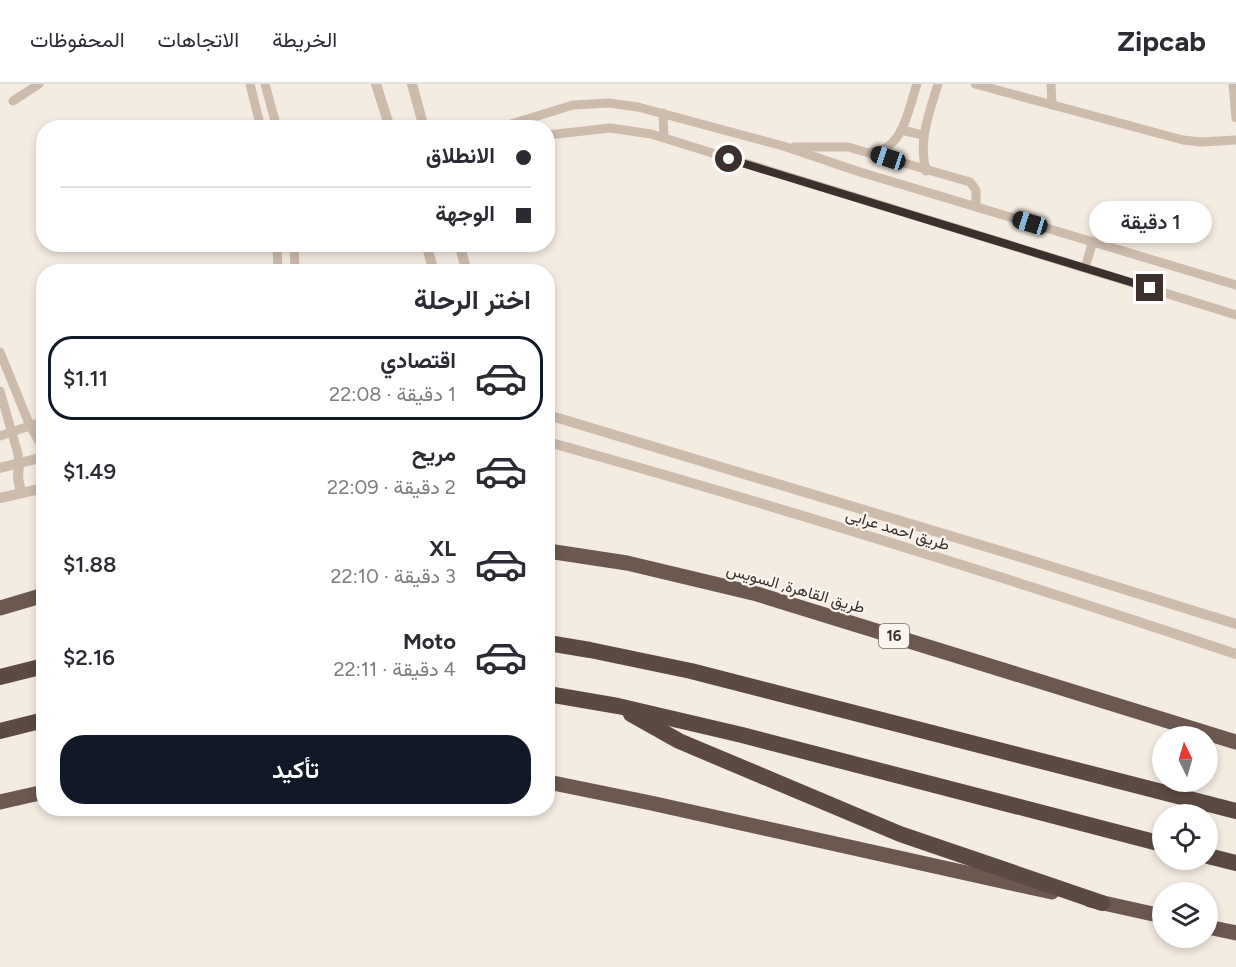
<!DOCTYPE html>
<html lang="ar">
<head>
<meta charset="utf-8">
<style>
  body { margin:0; font-family:Figtree,Vazirmatn,sans-serif; background:#f7f7f7; color:#2b2b33; direction:rtl; height:100vh; display:flex; flex-direction:column; font-size:22px; white-space:nowrap }
  * { box-sizing:border-box; margin:0 }
  p { font-size:20px; color:#7c7c81 }
  .icon { flex:none; width:33px; height:33px; fill:none; stroke:currentColor; stroke-width:2; stroke-linecap:round; stroke-linejoin:round }
  .map { position:relative; flex:1; overflow:hidden; direction:ltr }
  .sheet { position:absolute; left:36px; top:180px; width:519px; height:552px; display:flex; flex-direction:column; background:#fff; border-radius:24px; box-shadow:0 3px 9px #0003; direction:rtl }
  .sheet>* { flex:none }
  .guide { position:absolute; left:36px; top:36px; width:519px; height:132px; border-radius:24px; box-shadow:0 3px 9px #0003; direction:rtl; display:grid; align-content:center; height:132px; padding:0 24px; background:#fff }
  .needle { width:39px; rotate:355deg }
  .buttons { position:absolute; left:1152px; top:642px; display:grid; gap:12px }
  .buttons a { display:grid; place-items:center; width:66px; height:66px; border-radius:50%; background:#fff; box-shadow:0 3px 9px #0003; font-size:30px }
  .end { position:absolute; width:27px; height:27px; margin:-14px; border:8px solid #3b302b; background:#fff; box-shadow:0 0 0 3px #fff }
  .from { border-radius:50% }
  .bubble { position:absolute; height:42px; border-radius:21px; background:#fff; box-shadow:0 3px 9px #0003; font-size:20px; font-weight:600; line-height:42px; text-align:center; direction:rtl }
  .car { position:absolute; width:18px; height:36px; margin:-18px -9px; border-radius:8px; box-shadow:0 0 4px 2px #0007; background:linear-gradient(#222 24%,#8ab4d8 0 40%,#222 0 76%,#8ab4d8 0 86%,#222 0) }
  .guide b { display:flex; align-items:center; gap:21px; height:57px; font-size:22px }
  .guide b+b { border-top:2px solid #e1e1e2 }
  .guide i { width:15px; height:15px; background:#2b2b33 }
  ul { padding:0; list-style:none }
  li { display:flex; align-items:center; gap:18px; height:84px; margin:0 12px 9px; padding:0 12px; border:3px solid transparent; border-radius:24px }
  li div { flex:1 }
  li b { display:block; font-size:22px }
  li em { font-style:normal; font-weight:600 }
  li.selected { border-color:#111827 }
  li>.icon { width:54px; height:54px; stroke-width:1.5 }
  h2 { padding:0 24px; font-size:27px; line-height:72px }
  .button { display:flex; gap:12px; margin-top:auto; padding:12px 24px }
  .button a { flex:1; height:69px; border-radius:24px; background:#111827; color:#fff; font-size:24px; font-weight:600; line-height:69px; text-align:center }
  header { display:flex; align-items:center; gap:36px; box-sizing:border-box; height:84px; padding:0 30px; background:#fff; border-bottom:2px solid #e1e1e2 }
  header strong { font-size:28px }
  nav { display:flex; gap:33px; margin-inline-start:auto; font-size:21px }
  .map>svg:first-child { display:block }
  .lines { fill:none; stroke-linecap:round; stroke-linejoin:round }
  .minor { stroke:#cdbbac; stroke-width:9 }
  .tertiary { stroke:#cdbbac; stroke-width:10 }
  .trunk { stroke:#6c584f; stroke-width:15 }
  .motorway { stroke:#5c4a42; stroke-width:16 }
  .route { stroke:#3b302b; stroke-width:8 }
  .labels { text-anchor:middle; stroke-width:4.5; stroke-linejoin:round; paint-order:stroke }
  .shield { fill:#fbf5ee; stroke:#756b66; stroke-width:1.5 }
  .shield-label { font-size:15px; font-weight:bold; fill:#3b302b }
  .street-label { font-size:16px; fill:#3b302b; stroke:#fbf5ee }
</style>
</head>
<body>
<header>
<strong>Zipcab</strong>
<nav><a>الخريطة</a><a>الاتجاهات</a><a>المحفوظات</a></nav>
</header>
<div class="map">
<svg width="1236" height="883" viewBox="0 0 1236 883">
  <rect width="100%" height="100%" fill="#f4ebe1"/>
  <g class="lines">
    <g class="minor">
      <path d="M250,0l11,44"/>
      <path d="M265,0l12,44"/>
      <path d="M975,0l208,56 18,2 35,-2"/>
      <path d="M1051,0l1,21"/>
      <path d="M1233,0l3,34"/>
      <path d="M13,17l26,-17"/>
      <path d="M663,29l1,25"/>
      <path d="M498,44l75,-23 36,-2 29,4 145,39 77,26 376,113"/>
      <path d="M901,46l22,5"/>
      <path d="M548,51l62,-7 41,6 585,181"/>
      <path d="M794,63h54l122,35 6,8v17"/>
      <path d="M872,68c32,-3 36,-43 45,-68"/>
      <path d="M926,87c-8,-31 3,-57 12,-87"/>
      <path d="M277,160l1,28"/>
      <path d="M294,160l1,28"/>
      <path d="M1085,184l8,-27"/>
      <path d="M0,268l30,74 14,24"/>
      <path d="M0,307l18,63 1,9"/>
      <path d="M0,352l44,-15"/>
    </g>
    <g class="tertiary">
      <path d="M376,0l14,44"/>
      <path d="M412,0l12,44"/>
      <path d="M426,160l8,28"/>
      <path d="M459,160l8,28"/>
      <path d="M548,331l479,144 209,65"/>
      <path d="M548,358c231,64 460,136 688,212"/>
      <path d="M19,379l-1,15 3,15"/>
      <path d="M0,384l44,-11"/>
      <path d="M0,414l44,-10"/>
    </g>
    <g class="trunk">
      <path d="M548,467l79,12 130,31 479,148"/>
      <path d="M0,524l44,-13"/>
      <path d="M548,698l103,21 401,89"/>
      <path d="M0,718l44,-10"/>
      <path d="M1090,816l72,16"/>
      <path d="M1208,843l28,6"/>
    </g>
    <g class="motorway">
      <path d="M548,559l42,7 101,21 545,140"/>
      <path d="M0,593l44,-11"/>
      <path d="M548,610l70,12 124,29 420,109"/>
      <path d="M631,630l48,27 221,93 202,69"/>
      <path d="M0,647l44,-11"/>
      <path d="M1208,772l28,7"/>
    </g>
  </g>
  <g class="lines">
    <path class="route" d="M729,75l421,129"/>
  </g>
  <g class="labels">
    <rect class="shield" x="879" y="540" width="30" height="24" rx="4.5"/>
    <g class="shield-label">
      <text x="894" y="557">16</text>
    </g>
    <g class="street-label">
      <text transform="translate(898 445) rotate(17)" y="6">طريق احمد عرابى</text>
      <text transform="translate(796 504) rotate(16)" y="6">طريق القاهرة, السويس</text>
    </g>
  </g>
</svg>
<div class="buttons">
<a><svg class="needle" viewBox="-14 -14 28 28"><path d="M0-13l5 13h-10z" fill="#e53935"/><path d="M0 13l5-13h-10z" fill="#7c7c81"/></svg></a>
<a><svg class="icon" aria-label="locate" viewBox="0 0 24 24"><circle cx="12" cy="12" r="6"/><path d="M12 2v4M12 18v4M2 12h4M18 12h4"/></svg></a>
<a><svg class="icon" aria-label="layers" viewBox="0 0 24 24"><path d="M12 4l9 5-9 5-9-5zM3 14l9 5 9-5"/></svg></a>
</div>
<i class="end from" style="left:729px;top:75px"></i>
<i class="end" style="left:1150px;top:204px"></i>
<div class="bubble" style="left:1089px;top:117px;width:123px">1 دقيقة</div>
<i class="car" style="left:888px;top:74px;rotate:288deg"></i>
<i class="car" style="left:1030px;top:139px;rotate:287deg"></i>
<div class="guide">
<b><i class="from"></i>الانطلاق</b>
<b><i></i>الوجهة</b>
</div>
<section class="sheet">
<h2>اختر الرحلة</h2>
<ul>
<li class="selected"><svg class="icon" aria-label="car" viewBox="0 0 24 24"><path d="M5 17H2v-5l4-1 3-4h7l3 4 3 1v5h-3M9 17h6M6 11h13"/><circle cx="7" cy="17" r="2"/><circle cx="17" cy="17" r="2"/></svg><div><b>اقتصادي</b><p>1 دقيقة · 22:08</p></div><em>$1.11</em></li>
<li><svg class="icon" aria-label="car" viewBox="0 0 24 24"><path d="M5 17H2v-5l4-1 3-4h7l3 4 3 1v5h-3M9 17h6M6 11h13"/><circle cx="7" cy="17" r="2"/><circle cx="17" cy="17" r="2"/></svg><div><b>مريح</b><p>2 دقيقة · 22:09</p></div><em>$1.49</em></li>
<li><svg class="icon" aria-label="car" viewBox="0 0 24 24"><path d="M5 17H2v-5l4-1 3-4h7l3 4 3 1v5h-3M9 17h6M6 11h13"/><circle cx="7" cy="17" r="2"/><circle cx="17" cy="17" r="2"/></svg><div><b>XL</b><p>3 دقيقة · 22:10</p></div><em>$1.88</em></li>
<li><svg class="icon" aria-label="car" viewBox="0 0 24 24"><path d="M5 17H2v-5l4-1 3-4h7l3 4 3 1v5h-3M9 17h6M6 11h13"/><circle cx="7" cy="17" r="2"/><circle cx="17" cy="17" r="2"/></svg><div><b>Moto</b><p>4 دقيقة · 22:11</p></div><em>$2.16</em></li>
</ul>
<div class="button"><a>تأكيد</a></div>
</section>
</div>
</body>
</html>
